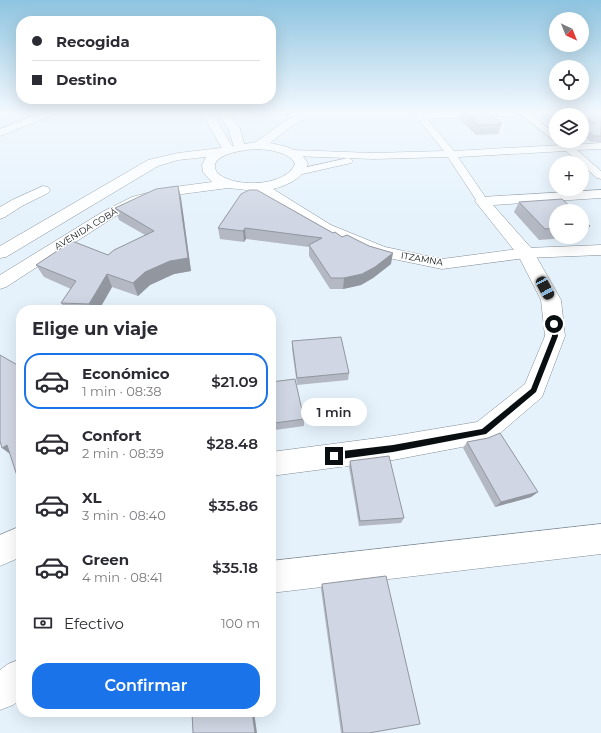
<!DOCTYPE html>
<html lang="es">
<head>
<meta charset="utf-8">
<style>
  body { margin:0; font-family:Montserrat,sans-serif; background:#f7f7f7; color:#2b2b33; height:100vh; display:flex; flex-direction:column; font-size:15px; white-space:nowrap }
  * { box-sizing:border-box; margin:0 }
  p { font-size:13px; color:#7c7c81 }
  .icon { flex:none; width:22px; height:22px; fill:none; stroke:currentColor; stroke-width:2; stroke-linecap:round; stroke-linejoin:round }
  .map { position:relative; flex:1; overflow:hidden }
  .side { position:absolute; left:16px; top:305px; width:260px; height:412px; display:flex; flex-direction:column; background:#fff; border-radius:16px; box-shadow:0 4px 16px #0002 }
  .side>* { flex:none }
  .guide { position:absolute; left:16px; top:16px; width:260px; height:88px; border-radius:16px; box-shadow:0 4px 16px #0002; display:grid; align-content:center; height:88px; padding:0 16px; background:#fff }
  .needle { width:26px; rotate:137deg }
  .controls { position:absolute; left:549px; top:12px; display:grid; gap:8px }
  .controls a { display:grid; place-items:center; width:40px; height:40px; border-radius:50%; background:#fff; box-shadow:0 4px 16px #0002; font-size:20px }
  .end { position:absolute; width:18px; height:18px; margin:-9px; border:5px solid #090e10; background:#fff; box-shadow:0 0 0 2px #fff }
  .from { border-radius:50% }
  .bubble { position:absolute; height:28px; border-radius:14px; background:#fff; box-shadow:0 4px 16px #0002; font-size:13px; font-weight:600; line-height:28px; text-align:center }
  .car { position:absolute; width:12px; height:24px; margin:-12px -6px; border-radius:5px; box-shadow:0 0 3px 1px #0007; background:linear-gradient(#222 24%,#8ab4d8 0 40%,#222 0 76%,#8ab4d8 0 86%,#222 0) }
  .guide b { display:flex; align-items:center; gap:14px; height:38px; font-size:15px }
  .guide b+b { border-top:1px solid #e1e1e2 }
  .guide i { width:10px; height:10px; background:#2b2b33 }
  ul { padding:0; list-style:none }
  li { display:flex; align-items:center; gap:12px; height:56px; margin:0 8px 6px; padding:0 8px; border:2px solid transparent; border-radius:16px }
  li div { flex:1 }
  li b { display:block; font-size:15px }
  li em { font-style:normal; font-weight:600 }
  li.current { border-color:#1a73e8 }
  li>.icon { width:36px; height:36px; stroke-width:1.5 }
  h2 { padding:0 16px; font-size:18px; line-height:48px }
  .pay { display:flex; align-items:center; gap:10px; height:44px; padding:0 16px; font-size:15px }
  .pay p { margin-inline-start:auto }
  .button { display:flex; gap:8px; margin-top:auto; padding:8px 16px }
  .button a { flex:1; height:46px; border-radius:16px; background:#1a73e8; color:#fff; font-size:16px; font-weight:600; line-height:46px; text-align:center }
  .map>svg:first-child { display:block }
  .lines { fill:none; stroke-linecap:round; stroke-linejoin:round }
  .pedestrian-casing { stroke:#838e97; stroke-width:1 }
  .minor-casing { stroke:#838e97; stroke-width:1 }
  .tertiary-casing { stroke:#838e97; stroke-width:1 }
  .pedestrian { fill:#fff; fill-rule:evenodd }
  .minor { fill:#fff; fill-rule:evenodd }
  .tertiary { fill:#fff; fill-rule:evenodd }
  .wall { fill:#b3b8c3 }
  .shaded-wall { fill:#92969f }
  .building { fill:#d0d6e3; stroke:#92969f }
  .route { fill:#090e10 }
  .labels { text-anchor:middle; stroke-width:3; stroke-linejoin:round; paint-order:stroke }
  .far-street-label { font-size:9px; fill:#090e10; stroke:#fdfdfd }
</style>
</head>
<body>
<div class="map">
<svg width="601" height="733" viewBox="0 0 601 733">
  <rect width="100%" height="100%" fill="#e5f2fc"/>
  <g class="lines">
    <g class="pedestrian-casing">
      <g id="pedestrian">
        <path d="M519,113h9l28,21v7l-3,-1z"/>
        <path d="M417,114h6l31,37 107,-6 1,-2 3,-1 5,3 31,-2v6l-24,1 24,21v8l-4,-1 -15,-13v-2h-2l-14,-12 -108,6 30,44 -6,3 -4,-1 -30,-46 -75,2 -80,-3 -5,-3 5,-3 80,3 71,-2 -27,-33 -1,-2z"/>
        <path d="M348,158l3,1 2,2 -2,2 -53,12 -5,-3 1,-2z"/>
      </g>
    </g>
    <g class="minor-casing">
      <g id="minor">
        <path d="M40,113h14l-1,2 -53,21v-7z"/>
        <path d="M199,113h11l4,3 20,33 -2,3h-8l-18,-32z"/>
        <path d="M218,113h10l12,15 5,19 -2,3h-8l-7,-22z"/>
        <path d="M413,113h106l-5,3 -94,3 -4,-1z"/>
        <path d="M43,186l5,1 2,3 -2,3 -26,13 -17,11 -5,2v-12l12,-7z"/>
        <path d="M601,190v8l-108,7 39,44 29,51 4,36 -23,61 -50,43 -9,3 -90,17 -122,16v-24l122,-16 84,-14 48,-38 20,-48 -4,-36 -23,-45 -43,-54 2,-3 5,-1z"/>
        <path d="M601,524v30l-330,39v-32z"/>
        <path d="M21,526v31l-21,9v-31z"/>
        <path d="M21,659v40l-8,6 -13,5v-40l8,-6z"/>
      </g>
    </g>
    <g class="tertiary-casing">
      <path id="tertiary" d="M302,113h13l-1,2 -21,10 -23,18c15,3 31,6 38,21 -6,15 -20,21 -35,25l58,36 54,22 57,12 84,-11 75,-3v10l-75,3 -84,11 -68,-14 -55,-24 -62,-40 -29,-3 -61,8 -25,7 -28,14 -108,70 -6,2v-14l104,-64 28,-14 34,-9 46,-6 -9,-10 -1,-7 4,-8 -28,3 -20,6 -152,91 -6,1v-12l148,-86 30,-7 43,-5 35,-6 29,-21zM259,149c11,1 31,3 36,15 -9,22 -57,24 -75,11 -3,-2 -4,-4 -5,-7 -3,-15 34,-19 44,-19z"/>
    </g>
    <use href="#pedestrian" class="pedestrian"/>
    <use href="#minor" class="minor"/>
    <use href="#tertiary" class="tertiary"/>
  </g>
  <g class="wall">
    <path d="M461,113h28l13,11 -4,10 -22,1 -17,-16z"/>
    <path d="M566,113h35v29h-10l-9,-7v-11h1l-1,-1v-8h-13z"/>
    <path d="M178,186l3,12 10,73 -17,3 -24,11 -12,11 -26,-9 -13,23h-33l-5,-7 10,-14 -27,-12 -8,-12 72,-10 37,-20 -26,-15 -4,-12z"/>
    <path d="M241,194l101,43 49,27 -18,14 -12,7 -18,4h-13l-21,-33v-9l-63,-8 -2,3 -24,-3 -2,-11z"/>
    <path d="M519,202l37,9v26h23l-40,3 -25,-28z"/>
    <path d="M582,218l8,8 -7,11h-1z"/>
    <path d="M292,341l57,32 -1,7 -51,5 -5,-36z"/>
    <path d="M271,382l33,37v7l-29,4 -4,-26z"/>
    <path d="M467,442l71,50 -7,5 -36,10 -32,-59z"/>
    <path d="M350,461l54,57 -3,5 -42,3 -10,-59z"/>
    <path d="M322,584l47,149h-28l-20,-144z"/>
  </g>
  <g class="shaded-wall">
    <path d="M178,186l3,12 10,73 -17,3 -24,11 -12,11 -5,-13 12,-11z"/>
    <path d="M245,228l1,11 -2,3 -1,-11z"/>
    <path d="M393,253l-2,11 -18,14 -12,7 -18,4 1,-11z"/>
    <path d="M107,274l5,13 -13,23h-7l-3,-6z"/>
    <path d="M7,445l3,9 -8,-6z"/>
    <path d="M538,492l-7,5 -36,10 6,-5z"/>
    <path d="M252,712h2l3,21h-2z"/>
  </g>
  <g class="building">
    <path d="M465,113h24l13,11 -23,1z"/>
    <path d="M578,113h23v23h-7l-12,-9v-3l13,-1z"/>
    <path d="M178,186l10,72 -18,3 -25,11 -12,11 -26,-9 -18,30 -28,-1 15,-22 -40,-16 36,-24 36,14 6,-5 40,-19 -39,-23 41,-19z"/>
    <path d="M249,190h8l76,43 2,-1 7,5 5,-2 22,11 24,7 -18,14 -13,7 -18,4h-13l-22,-33 13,-7 -77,-10 -2,3 -25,-3 23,-34z"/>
    <path d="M562,199l13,12h-19v17l-11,1 -26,-27z"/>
    <path d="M582,218l8,8h-8z"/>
    <path d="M341,337l8,36 -52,5 -5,-37z"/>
    <path d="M0,355l21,12v121l-14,-43 -5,3 -2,-7z"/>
    <path d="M295,379l9,40 -29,4 -4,-21v-20z"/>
    <path d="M500,433l38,59 -37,10 -34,-60 21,-4z"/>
    <path d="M389,456l15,62 -44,3 -10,-60z"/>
    <path d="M386,576l34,148 -51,9h-26l-21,-149z"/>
    <path d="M192,712h60l3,21h-62z"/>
  </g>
  <linearGradient id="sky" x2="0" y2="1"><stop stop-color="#8ec4e0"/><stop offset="0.52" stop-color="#f3f9fe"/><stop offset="1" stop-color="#f3f9fe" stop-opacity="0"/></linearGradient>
  <rect width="601" height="216" fill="url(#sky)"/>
  <path class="route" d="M552,322l5,2 1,12 -22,56 -50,42 -93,18 -59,8 -3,-2 -1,-2 4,-4 59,-7 89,-16 49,-40 21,-53z"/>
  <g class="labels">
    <g class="far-street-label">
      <text transform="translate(86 229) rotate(-31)" y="3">AVENIDA COBÁ</text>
      <text transform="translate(422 259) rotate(10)" y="3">ITZAMNA</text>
    </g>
  </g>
</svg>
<div class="controls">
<a><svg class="needle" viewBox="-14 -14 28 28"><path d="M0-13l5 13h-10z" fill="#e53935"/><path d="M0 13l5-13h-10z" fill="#7c7c81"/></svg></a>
<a><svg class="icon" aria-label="locate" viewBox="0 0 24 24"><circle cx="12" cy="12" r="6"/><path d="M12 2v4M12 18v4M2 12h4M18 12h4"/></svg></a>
<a><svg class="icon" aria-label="layers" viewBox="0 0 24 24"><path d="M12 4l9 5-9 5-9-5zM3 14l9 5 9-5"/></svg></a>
<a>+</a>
<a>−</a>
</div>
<i class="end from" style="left:554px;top:324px"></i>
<i class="end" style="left:334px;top:456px"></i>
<div class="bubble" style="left:301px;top:398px;width:66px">1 min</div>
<i class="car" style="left:545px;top:288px;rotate:152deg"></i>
<div class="guide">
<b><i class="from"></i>Recogida</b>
<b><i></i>Destino</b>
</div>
<section class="side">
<h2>Elige un viaje</h2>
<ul>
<li class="current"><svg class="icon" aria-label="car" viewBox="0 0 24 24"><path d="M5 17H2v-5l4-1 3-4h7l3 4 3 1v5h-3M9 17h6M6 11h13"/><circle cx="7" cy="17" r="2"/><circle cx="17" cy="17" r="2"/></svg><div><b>Económico</b><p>1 min · 08:38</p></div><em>$21.09</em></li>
<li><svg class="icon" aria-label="car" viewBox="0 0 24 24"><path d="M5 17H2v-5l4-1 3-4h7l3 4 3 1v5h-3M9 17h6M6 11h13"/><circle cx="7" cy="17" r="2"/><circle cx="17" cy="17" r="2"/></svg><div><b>Confort</b><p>2 min · 08:39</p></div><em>$28.48</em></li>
<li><svg class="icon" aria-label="car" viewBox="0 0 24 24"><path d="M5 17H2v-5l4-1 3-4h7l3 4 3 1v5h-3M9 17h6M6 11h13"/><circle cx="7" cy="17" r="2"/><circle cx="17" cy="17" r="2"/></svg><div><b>XL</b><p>3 min · 08:40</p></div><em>$35.86</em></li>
<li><svg class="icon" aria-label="car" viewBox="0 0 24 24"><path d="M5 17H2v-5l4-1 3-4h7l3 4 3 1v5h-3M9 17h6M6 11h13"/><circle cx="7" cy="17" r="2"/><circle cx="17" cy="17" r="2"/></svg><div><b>Green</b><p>4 min · 08:41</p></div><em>$35.18</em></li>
</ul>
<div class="pay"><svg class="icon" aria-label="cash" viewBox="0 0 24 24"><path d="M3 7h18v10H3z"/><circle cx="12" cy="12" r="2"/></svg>Efectivo<p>100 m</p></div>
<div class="button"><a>Confirmar</a></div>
</section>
</div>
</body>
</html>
